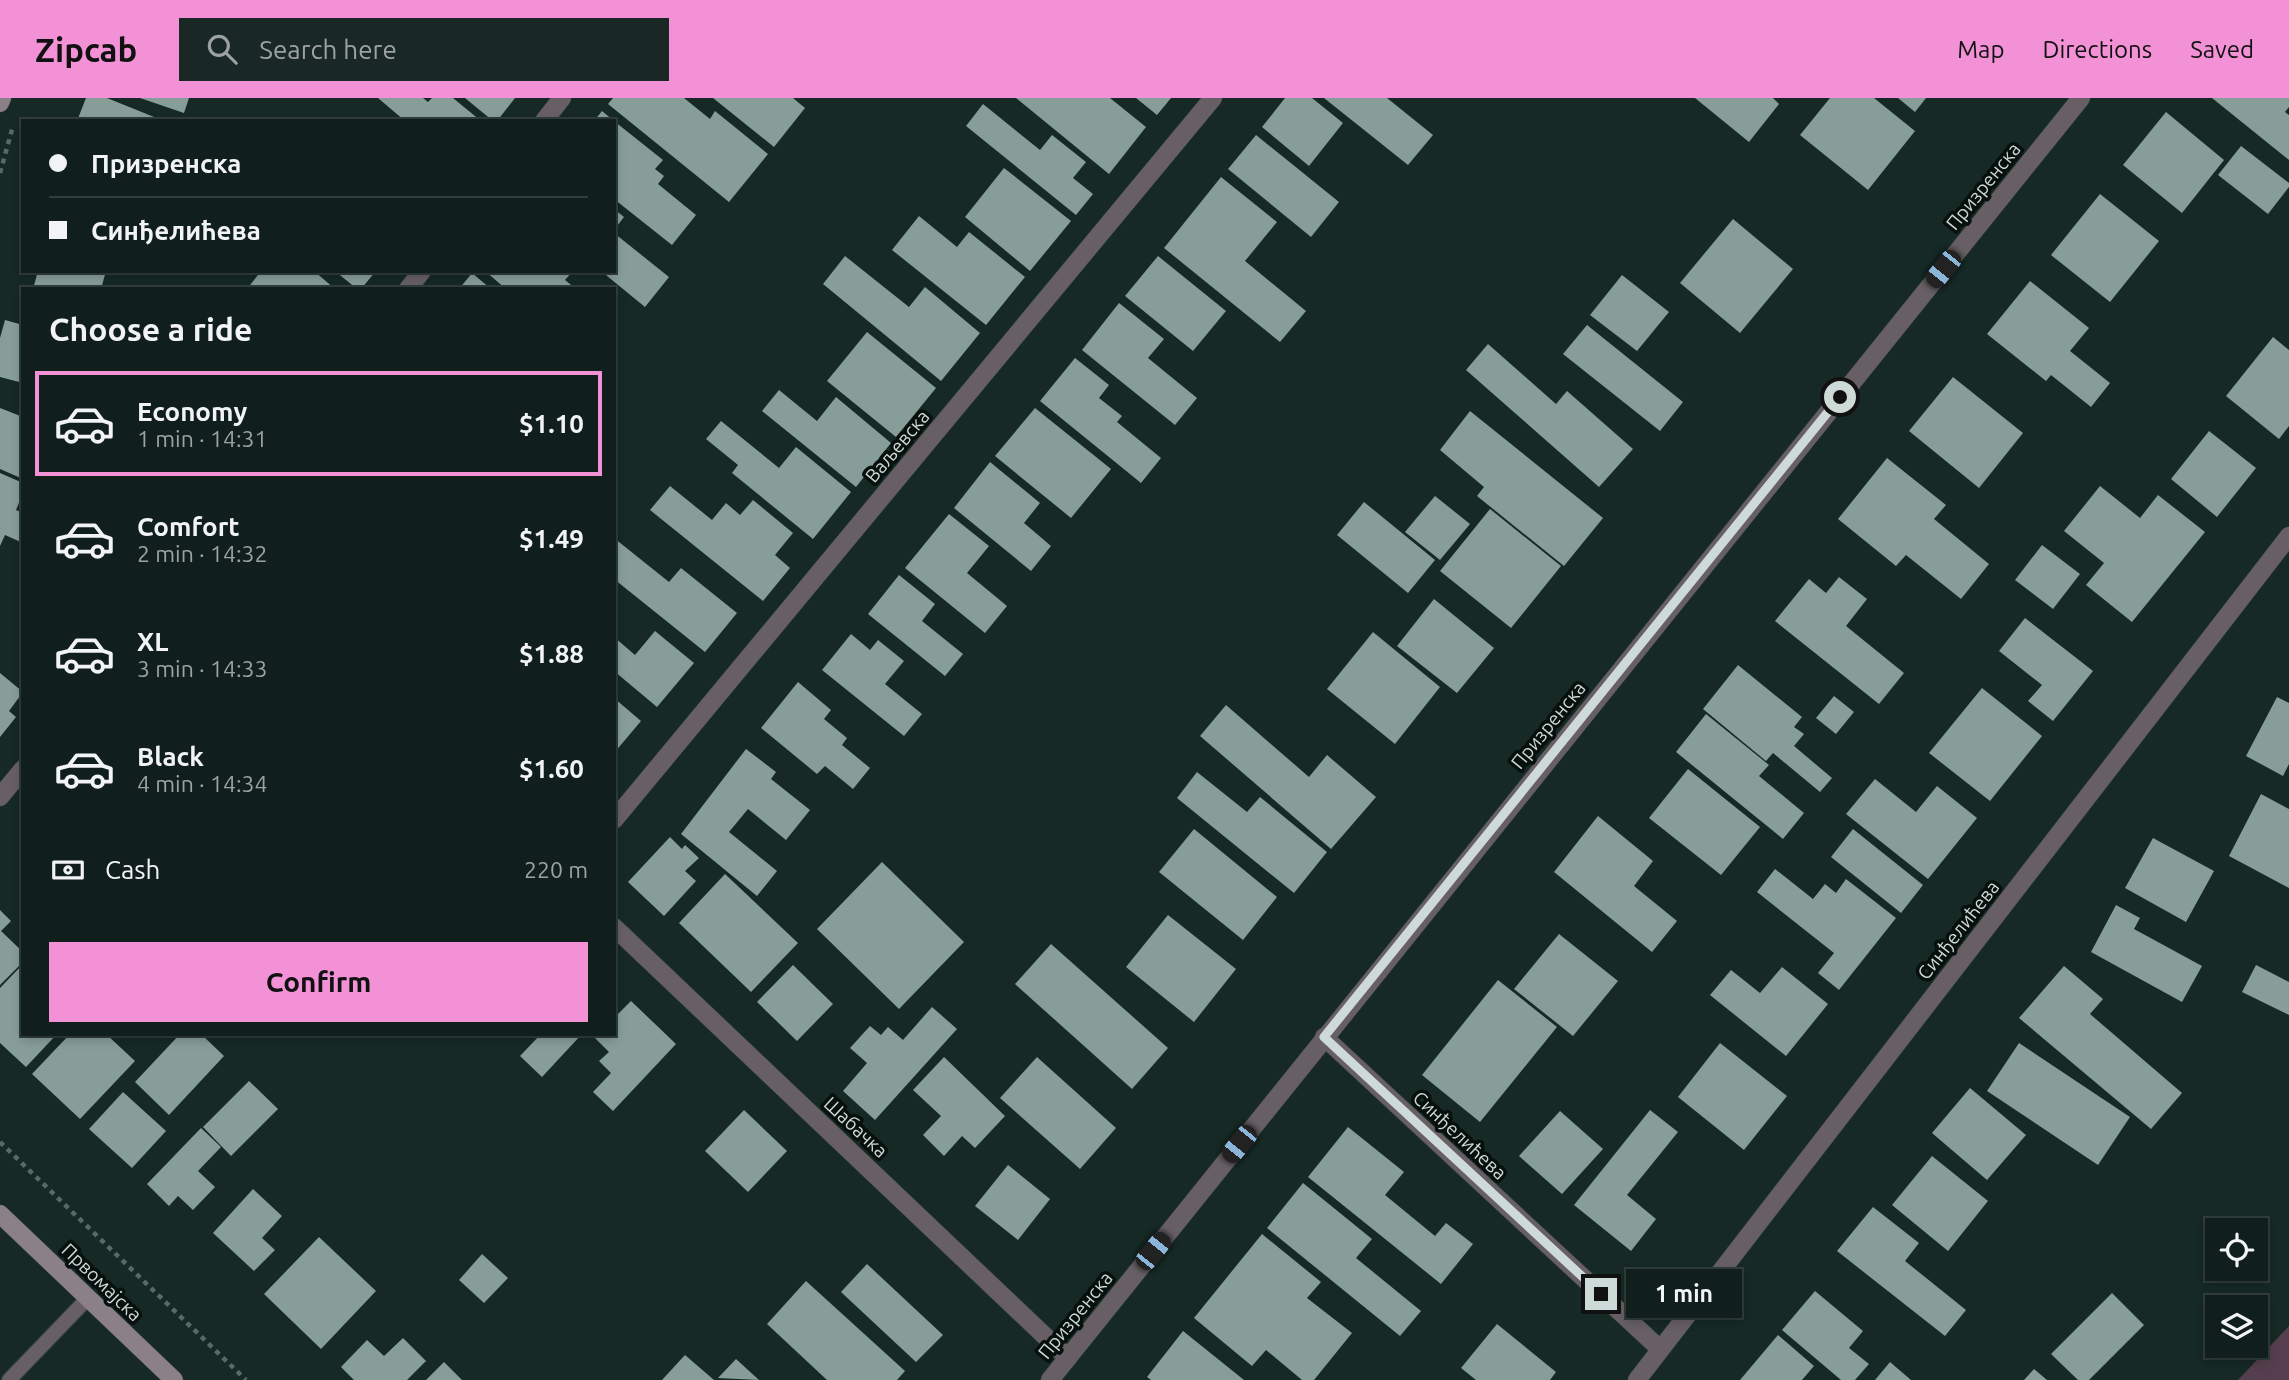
<!DOCTYPE html>
<html lang="en">
<head>
<meta charset="utf-8">
<style>
  body { margin:0; font-family:Ubuntu,sans-serif; background:#192725; color:#f1f3f6; height:100vh; display:flex; flex-direction:column; font-size:26px; white-space:nowrap }
  * { box-sizing:border-box; margin:0 }
  p { font-size:23px; color:#9ca2a3 }
  .icon { flex:none; width:38px; height:38px; fill:none; stroke:currentColor; stroke-width:2; stroke-linecap:round; stroke-linejoin:round }
  .map { position:relative; flex:1; overflow:hidden }
  .drawer { position:absolute; left:21px; top:189px; width:595px; height:749px; display:flex; flex-direction:column; background:#101f1c; border-radius:0px; box-shadow:0 4px 10px #0003,0 0 0 2px #303d3b }
  .drawer>* { flex:none }
  .banner { position:absolute; left:21px; top:21px; width:595px; height:154px; border-radius:0px; box-shadow:0 4px 10px #0003,0 0 0 2px #303d3b; display:grid; align-content:center; height:154px; padding:0 28px; background:#101f1c }
  .tools { position:absolute; left:2205px; top:1120px; display:grid; gap:14px }
  .tools a { display:grid; place-items:center; width:63px; height:63px; border-radius:0px; background:#101f1c; box-shadow:0 4px 10px #0003,0 0 0 2px #303d3b; font-size:35px }
  .end { position:absolute; width:32px; height:32px; margin:-16px; border:9px solid #cedad7; background:#111; box-shadow:0 0 0 4px #111 }
  .from { border-radius:50% }
  .bubble { position:absolute; height:49px; border-radius:0px; background:#101f1c; box-shadow:0 4px 10px #0003,0 0 0 2px #303d3b; font-size:23px; font-weight:700; line-height:49px; text-align:center }
  .car { position:absolute; width:21px; height:42px; margin:-21px -10px; border-radius:9px; box-shadow:0 0 5px 2px #0007; background:linear-gradient(#222 24%,#8ab4d8 0 40%,#222 0 76%,#8ab4d8 0 86%,#222 0) }
  .banner b { display:flex; align-items:center; gap:24px; height:66px; font-size:26px }
  .banner b+b { border-top:2px solid #303d3b }
  .banner i { width:18px; height:18px; background:#f1f3f6 }
  ul { padding:0; list-style:none }
  li { display:flex; align-items:center; gap:21px; height:105px; margin:0 14px 10px; padding:0 14px; border:4px solid transparent; border-radius:0px }
  li div { flex:1 }
  li b { display:block; font-size:26px }
  li em { font-style:normal; font-weight:700 }
  li.on { border-color:#f291d6 }
  li>.icon { width:63px; height:63px; stroke-width:1.5 }
  h2 { padding:0 28px; font-size:32px; line-height:84px }
  .pay { display:flex; align-items:center; gap:18px; height:77px; padding:0 28px; font-size:26px }
  .pay p { margin-inline-start:auto }
  .cta { display:flex; gap:14px; margin-top:auto; padding:14px 28px }
  .cta a { flex:1; height:80px; border-radius:0px; background:#f291d6; color:#111; font-size:28px; font-weight:700; line-height:80px; text-align:center }
  header { display:flex; align-items:center; gap:42px; box-sizing:border-box; height:98px; padding:0 35px; background:#f291d6; color:#111 }
  header strong { font-size:33px }
  nav { display:flex; gap:38px; margin-inline-start:auto; font-size:24px }
  .search { width:490px; height:63px; background:#192725; display:flex; align-items:center; gap:18px; box-sizing:border-box; padding:0 24px; border-radius:0px; color:#9ca2a3; font-size:26px }
  .map>svg:first-child { display:block }
  .green { fill:#553f4e }
  .building { fill:#879e98 }
  .lines { fill:none; stroke-linecap:round; stroke-linejoin:round }
  .lane-casing { stroke:#334541; stroke-width:16 }
  .street-casing { stroke:#334541; stroke-width:19 }
  .secondary-casing { stroke:#334541; stroke-width:19 }
  .path { stroke:#596966; stroke-width:4.5; stroke-dasharray:5 5; stroke-linecap:butt }
  .lane { stroke:#675f64; stroke-width:14 }
  .street { stroke:#675f64; stroke-width:18 }
  .secondary { stroke:#8c8088; stroke-width:18 }
  .route { stroke:#cedad7; stroke-width:9 }
  .labels { text-anchor:middle; stroke-width:7; stroke-linejoin:round; paint-order:stroke }
  .street-label { font-size:19px; fill:#cedad7; stroke:#08100e }
</style>
</head>
<body>
<header>
<strong>Zipcab</strong>
<div class="search"><svg class="icon" aria-label="search" viewBox="0 0 24 24"><circle cx="10" cy="10" r="6"/><path d="M15 15l6 6"/></svg>Search here</div>
<nav><a>Map</a><a>Directions</a><a>Saved</a></nav>
</header>
<div class="map">
<svg width="2289" height="1282" viewBox="0 0 2289 1282">
  <rect width="100%" height="100%" fill="#162925"/>
  <path class="green" d="M2289,1228v54h-51z"/>
  <g class="building">
    <path d="M86,0h21l57,23h-87z"/>
    <path d="M140,0h49l-5,15z"/>
    <path d="M378,0h45l5,4 4,-4h21l28,23h-76z"/>
    <path d="M465,0h50l-18,23h-4z"/>
    <path d="M613,0h71l26,21 5,-8 53,43 -39,48 -121,-98z"/>
    <path d="M713,0h80l12,10 -31,39z"/>
    <path d="M1016,0h94l36,29 -37,47z"/>
    <path d="M1136,0h35l-14,17z"/>
    <path d="M1285,0h27l31,25 -34,43 -47,-39z"/>
    <path d="M1324,0h63l46,37 -25,30z"/>
    <path d="M1695,0h78l6,6 -30,38z"/>
    <path d="M1830,0h44l41,33 -47,59 -68,-55z"/>
    <path d="M1898,0h28l-11,14z"/>
    <path d="M2212,0h77v9l-4,5 4,3v45z"/>
    <path d="M983,6l57,46 12,-15 34,27 -13,16 20,16 -17,21 -110,-89z"/>
    <path d="M602,13l12,10h-20z"/>
    <path d="M2166,14l58,48 -42,53 -59,-48z"/>
    <path d="M614,23l49,39 -8,9 9,7 -6,8 38,31 -24,30 -58,-46z"/>
    <path d="M1256,37l83,67 -28,35 -83,-68z"/>
    <path d="M2241,48l48,37v4l-21,27 -50,-39z"/>
    <path d="M1004,70l67,53 -41,50 -65,-54z"/>
    <path d="M1221,79l56,45 -32,39 61,50 -26,31 -116,-94z"/>
    <path d="M2100,96l59,47 -49,61 -59,-47z"/>
    <path d="M614,111l10,8 -10,13z"/>
    <path d="M919,118l38,31 12,-15 56,45 -39,48 -94,-75z"/>
    <path d="M1733,121l60,50 -53,64 -60,-50z"/>
    <path d="M614,135l55,44 -24,30 -44,-36h13z"/>
    <path d="M845,158l64,51 16,-20 55,46 -39,48 -118,-97z"/>
    <path d="M1158,158l68,55 -33,40 -68,-55z"/>
    <path d="M38,173h68l-5,18h-68z"/>
    <path d="M261,173h53l21,18h-88z"/>
    <path d="M335,173h41l-15,18h-4z"/>
    <path d="M485,173h88l-8,9 11,9h-70z"/>
    <path d="M472,175l19,16h-32z"/>
    <path d="M1622,177l47,37 -32,39 -47,-36z"/>
    <path d="M2030,183l59,47 -19,23 40,32 -19,24 -40,-32 -5,6 -59,-47z"/>
    <path d="M1119,205l45,36 -16,19 49,40 -22,27 -93,-75z"/>
    <path d="M5,222l18,5v58l-23,-6v-39z"/>
    <path d="M1587,227l96,77 -23,29 -97,-77z"/>
    <path d="M867,234l69,56 -40,49 -69,-56z"/>
    <path d="M2273,239l16,13v76l-10,13 -53,-43z"/>
    <path d="M1488,246l68,60 11,-13 66,58 -34,38 -133,-117z"/>
    <path d="M1075,260l34,27 -10,13 23,18 -5,6 44,36 -20,25 -101,-82z"/>
    <path d="M1953,279l70,56 -44,55 -70,-57z"/>
    <path d="M779,292l38,31 19,-24 55,46 -35,44 -94,-76z"/>
    <path d="M0,310l23,9v62l-23,-10z"/>
    <path d="M1035,310l76,61 -40,49 -76,-62z"/>
    <path d="M1470,313l133,107 -39,48 -87,-70 7,-9 -44,-37z"/>
    <path d="M721,323l58,47 17,-21 55,45 -38,47 -81,-66 6,-8 -32,-26z"/>
    <path d="M2209,333l47,37 -39,49 -46,-38z"/>
    <path d="M1887,360l59,47 -12,14 55,45 -28,35 -55,-44 -10,11 -58,-47z"/>
    <path d="M990,364l50,41 -16,20 27,23 -20,25 -77,-63z"/>
    <path d="M0,375l23,10v10l-7,17 7,3v30l-18,-8 -5,11z"/>
    <path d="M670,388l42,34 14,-17 14,12 13,-15 40,33 -18,22 15,13 -27,33 -113,-91z"/>
    <path d="M2100,388l40,32 18,-23 47,37 -73,90 -46,-37 18,-22 -40,-32z"/>
    <path d="M1435,398l35,28 -30,36 -35,-28z"/>
    <path d="M1364,404l71,58 -27,33 -71,-58z"/>
    <path d="M1490,411l71,57 -50,62 -71,-57z"/>
    <path d="M949,416l40,32 -22,27 40,33 -22,27 -80,-65z"/>
    <path d="M614,440l55,44 12,-14 56,45 -32,39 -91,-73z"/>
    <path d="M2042,447l38,29 -27,35 -38,-29z"/>
    <path d="M899,477l36,29 -13,17 41,33 -18,22 -77,-62z"/>
    <path d="M1839,479l28,22 -21,27 58,47 -25,31 -104,-83 34,-42 17,14z"/>
    <path d="M1434,501l60,49 -37,45 -60,-47z"/>
    <path d="M2025,520l68,53 -40,50 -25,-20 14,-16 -43,-34z"/>
    <path d="M655,533l39,32 -37,44 -43,-36v-34l21,18z"/>
    <path d="M1373,534l67,55 -45,57 -68,-55z"/>
    <path d="M851,536l19,16 8,-10 26,21 -19,23 37,30 -18,22 -82,-66z"/>
    <path d="M1738,567l64,52 -8,10 10,7 -10,12 38,32 -12,14 -47,-39 -7,8 -63,-52z"/>
    <path d="M0,575l23,19 -14,19 7,6 -16,20z"/>
    <path d="M798,584l33,28 -7,9 23,19 -5,7 28,23 -17,21 -28,-23 -8,8 -56,-46z"/>
    <path d="M1982,590l60,48 -52,65 -61,-48z"/>
    <path d="M1834,598l20,16 -18,22 -20,-16z"/>
    <path d="M2277,599l12,6v61l-6,12 -37,-20z"/>
    <path d="M614,600l27,23 -27,32z"/>
    <path d="M1226,607l83,72 18,-22 49,42 -45,52 -131,-113z"/>
    <path d="M1706,616l63,51 -10,11 45,37 -21,26 -107,-87z"/>
    <path d="M746,651l30,23 -5,7 39,31 -24,30 -38,-31 -19,23 48,39 -20,25 -76,-62z"/>
    <path d="M1688,671l72,58 -39,48 -72,-57z"/>
    <path d="M1197,674l50,40 13,-15 67,55 -33,41 -117,-95z"/>
    <path d="M1875,681l41,33 21,-26 40,32 -49,61 -82,-65z"/>
    <path d="M2261,696l28,15v79l-60,-32z"/>
    <path d="M1598,718l55,45 -19,25 43,35 -25,31 -98,-80z"/>
    <path d="M1194,731l83,68 -34,43 -84,-68z"/>
    <path d="M1853,731l70,56 -22,28 -70,-56z"/>
    <path d="M670,739l12,12 3,-4 14,13 -14,13 11,10 -32,35 -36,-34z"/>
    <path d="M2153,740l61,33 -28,51 -61,-34z"/>
    <path d="M882,764l82,80 -65,67 -82,-80z"/>
    <path d="M1775,771l38,30 12,-15 11,9 10,-14 50,39 -57,72 -21,-17 16,-20 -77,-61z"/>
    <path d="M725,776l73,69 -47,49 -72,-69z"/>
    <path d="M2116,807l24,13 -6,11 68,37 -20,36 -91,-50z"/>
    <path d="M0,812l11,11 -10,10 22,21v10l-23,23z"/>
    <path d="M1168,817l68,54 -42,53 -68,-55z"/>
    <path d="M1559,836l59,47 -45,55 -59,-47z"/>
    <path d="M1051,846l117,104 -36,41 -117,-105z"/>
    <path d="M23,866v70h34l-31,33 -26,-24v-55z"/>
    <path d="M793,867l40,39 -36,37 -40,-39z"/>
    <path d="M2256,867l33,17v33l-47,-23z"/>
    <path d="M2064,868l39,33 -13,15 92,79 -31,36 -132,-111z"/>
    <path d="M1782,869l46,37 -42,52 -76,-61 21,-25 29,23z"/>
    <path d="M1498,882l59,47 -77,95 -58,-47z"/>
    <path d="M631,903l45,43 -63,67 -20,-19 18,-19 -12,-12 10,-9 -14,-14 4,-4h15v-16z"/>
    <path d="M932,909l25,22 -82,91 -32,-29 24,-28 -17,-15 20,-22 11,9 7,-8 15,13z"/>
    <path d="M70,936h36l29,27 -55,58 -48,-45z"/>
    <path d="M180,936h21l23,22 -55,59 -34,-33z"/>
    <path d="M541,936h41l-40,43 -22,-21z"/>
    <path d="M1720,945l67,53 -43,54 -66,-53z"/>
    <path d="M2019,945l111,74 -32,48 -111,-74z"/>
    <path d="M944,959l61,59 -30,32 -13,-12 -18,20 -21,-21 18,-19 -28,-26z"/>
    <path d="M1037,959l79,71 -36,41 -80,-71z"/>
    <path d="M249,983l29,28 -47,47 -28,-29z"/>
    <path d="M1970,990l56,47 -39,45 -55,-47z"/>
    <path d="M123,994l43,39 -34,37 -43,-39z"/>
    <path d="M744,1012l43,41 -39,41 -43,-41z"/>
    <path d="M1650,1012l28,22 -51,63 29,24 -25,32 -57,-46z"/>
    <path d="M1560,1013l43,38 -41,45 -43,-38z"/>
    <path d="M1348,1029l56,45 -19,23 50,41 11,-13 27,21 -32,40 -133,-107z"/>
    <path d="M201,1030l20,19 -23,24 17,16 -22,23 -15,-14 -9,10 -22,-22z"/>
    <path d="M1932,1058l56,45 -40,50 -56,-46z"/>
    <path d="M1008,1067l42,34 -32,41 -43,-34z"/>
    <path d="M1303,1085l69,56 -16,19 65,53 -21,25 -133,-108z"/>
    <path d="M253,1091l29,27 -20,22 13,12 -21,21 -41,-38z"/>
    <path d="M1873,1109l46,36 -14,18 61,49 -21,26 -108,-85z"/>
    <path d="M1262,1136l59,48 -14,16 45,35 -38,47h-12l-36,-30 -14,16 -58,-48z"/>
    <path d="M319,1139l57,54 -55,58 -57,-55z"/>
    <path d="M482,1156l26,24 -24,25 -25,-23z"/>
    <path d="M867,1166l76,71 -27,27 -75,-70z"/>
    <path d="M806,1183l99,90 -8,9h-70l-60,-56z"/>
    <path d="M1815,1193l48,40 -14,17 20,16 -14,16h-14l-59,-50z"/>
    <path d="M2112,1195l32,32 -55,55h-11l-27,-26z"/>
    <path d="M1497,1226l59,48 -6,8h-74l-15,-12z"/>
    <path d="M1183,1233l61,49h-93l-4,-3z"/>
    <path d="M1778,1237l36,31 -12,14h-62z"/>
    <path d="M403,1240l23,23 -19,19h-53l-13,-13 26,-27 17,16z"/>
    <path d="M685,1257l29,25h-52z"/>
    <path d="M736,1261l23,21 -41,-2z"/>
    <path d="M444,1264l18,18h-36z"/>
    <path d="M1890,1264l21,18h-36z"/>
    <path d="M2034,1271l13,11h-23z"/>
  </g>
  <g class="lines">
    <g class="lane-casing">
      <path id="lane" d="M9,1282l79,-82"/>
    </g>
    <g class="street-casing">
      <g id="street">
        <path d="M544,23l18,-23"/>
        <path d="M408,191l14,-18"/>
        <path d="M0,699l23,-28"/>
        <path d="M614,722l599,-722"/>
        <path d="M614,829l454,431"/>
        <path d="M1324,939l336,312"/>
        <path d="M1050,1282l1031,-1282"/>
        <path d="M1637,1282l652,-844"/>
      </g>
    </g>
    <g class="secondary-casing">
      <g id="secondary">
        <path d="M0,5l2,-5"/>
        <path d="M0,1116l174,166"/>
      </g>
    </g>
    <g class="path">
      <path d="M0,75l13,-47"/>
      <path d="M0,1044l246,238"/>
    </g>
    <use href="#lane" class="lane"/>
    <use href="#street" class="street"/>
    <use href="#secondary" class="secondary"/>
  </g>
  <g class="lines">
    <path class="route" d="M1601,1196l-277,-257 516,-640"/>
  </g>
  <g class="labels">
    <g class="street-label">
      <text transform="translate(1983 88) rotate(-51)" y="7">Призренска</text>
      <text transform="translate(897 348) rotate(-50)" y="7">Ваљевска</text>
      <text transform="translate(1548 627) rotate(-51)" y="7">Призренска</text>
      <text transform="translate(1958 832) rotate(-52)" y="7">Синђелићева</text>
      <text transform="translate(856 1029) rotate(43)" y="7">Шабачка</text>
      <text transform="translate(1460 1037) rotate(43)" y="7">Синђелићева</text>
      <text transform="translate(102 1184) rotate(44)" y="7">Првомајска</text>
      <text transform="translate(1075 1217) rotate(-51)" y="7">Призренска</text>
    </g>
  </g>
</svg>
<div class="tools">
<a><svg class="icon" aria-label="locate" viewBox="0 0 24 24"><circle cx="12" cy="12" r="6"/><path d="M12 2v4M12 18v4M2 12h4M18 12h4"/></svg></a>
<a><svg class="icon" aria-label="layers" viewBox="0 0 24 24"><path d="M12 4l9 5-9 5-9-5zM3 14l9 5 9-5"/></svg></a>
</div>
<i class="end from" style="left:1840px;top:299px"></i>
<i class="end" style="left:1601px;top:1196px"></i>
<div class="bubble" style="left:1626px;top:1171px;width:116px">1 min</div>
<i class="car" style="left:1943px;top:171px;rotate:219deg"></i>
<i class="car" style="left:1239px;top:1046px;rotate:219deg"></i>
<i class="car" style="left:1153px;top:1153px;rotate:39deg"></i>
<div class="banner">
<b><i class="from"></i>Призренска</b>
<b><i></i>Синђелићева</b>
</div>
<section class="drawer">
<h2>Choose a ride</h2>
<ul>
<li class="on"><svg class="icon" aria-label="car" viewBox="0 0 24 24"><path d="M5 17H2v-5l4-1 3-4h7l3 4 3 1v5h-3M9 17h6M6 11h13"/><circle cx="7" cy="17" r="2"/><circle cx="17" cy="17" r="2"/></svg><div><b>Economy</b><p>1 min · 14:31</p></div><em>$1.10</em></li>
<li><svg class="icon" aria-label="car" viewBox="0 0 24 24"><path d="M5 17H2v-5l4-1 3-4h7l3 4 3 1v5h-3M9 17h6M6 11h13"/><circle cx="7" cy="17" r="2"/><circle cx="17" cy="17" r="2"/></svg><div><b>Comfort</b><p>2 min · 14:32</p></div><em>$1.49</em></li>
<li><svg class="icon" aria-label="car" viewBox="0 0 24 24"><path d="M5 17H2v-5l4-1 3-4h7l3 4 3 1v5h-3M9 17h6M6 11h13"/><circle cx="7" cy="17" r="2"/><circle cx="17" cy="17" r="2"/></svg><div><b>XL</b><p>3 min · 14:33</p></div><em>$1.88</em></li>
<li><svg class="icon" aria-label="car" viewBox="0 0 24 24"><path d="M5 17H2v-5l4-1 3-4h7l3 4 3 1v5h-3M9 17h6M6 11h13"/><circle cx="7" cy="17" r="2"/><circle cx="17" cy="17" r="2"/></svg><div><b>Black</b><p>4 min · 14:34</p></div><em>$1.60</em></li>
</ul>
<div class="pay"><svg class="icon" aria-label="cash" viewBox="0 0 24 24"><path d="M3 7h18v10H3z"/><circle cx="12" cy="12" r="2"/></svg>Cash<p>220 m</p></div>
<div class="cta"><a>Confirm</a></div>
</section>
</div>
</body>
</html>
